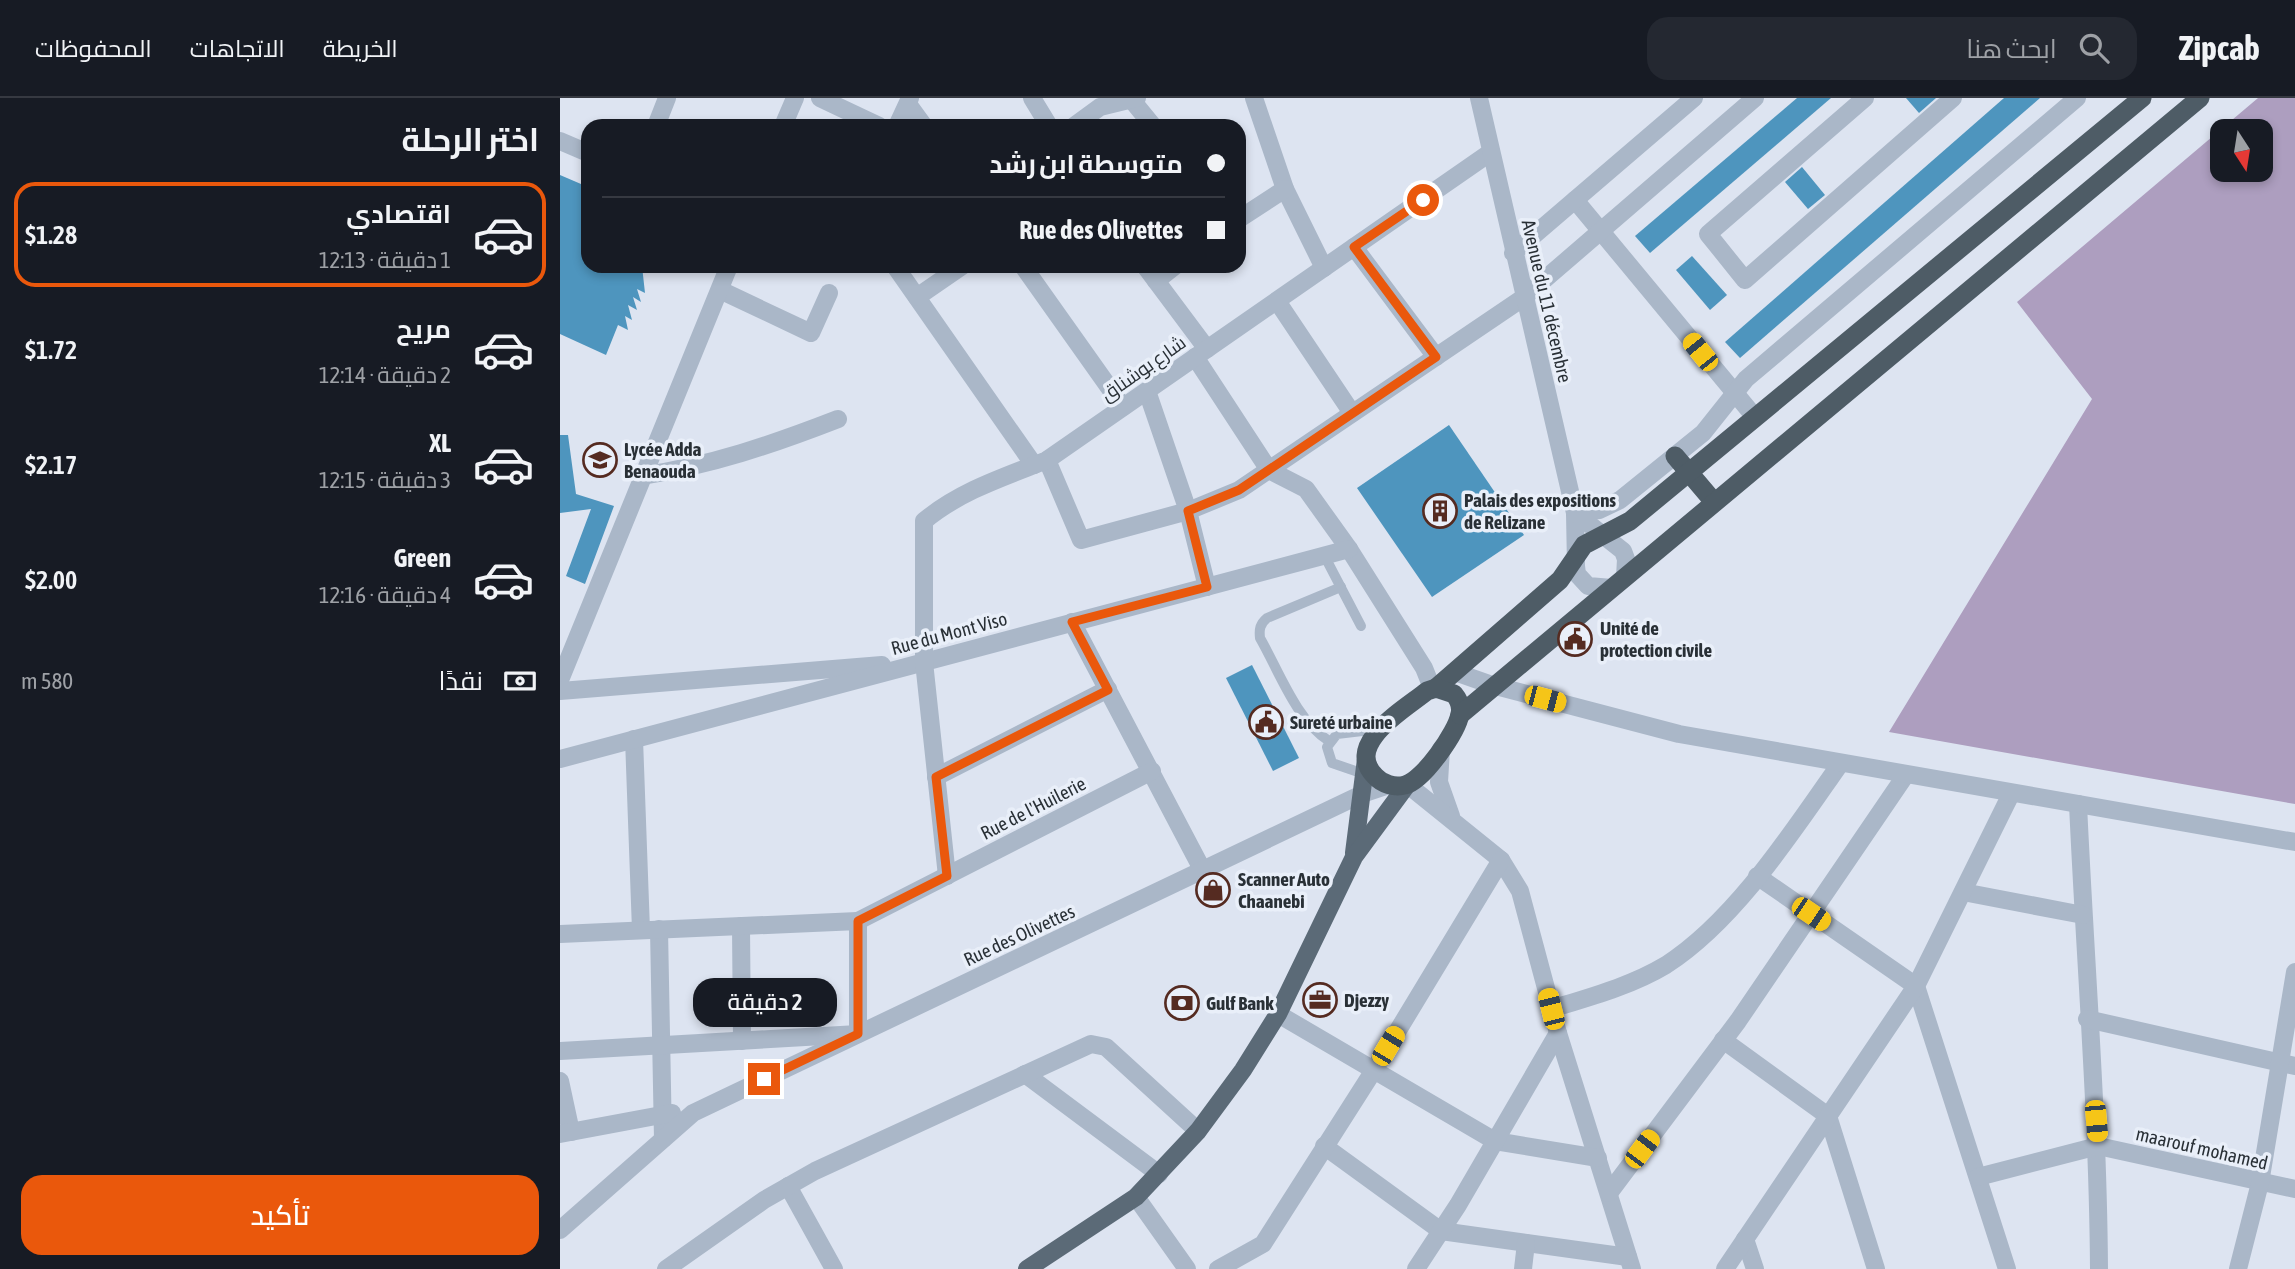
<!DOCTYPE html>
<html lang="ar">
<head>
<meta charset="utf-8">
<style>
  body { margin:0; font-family:"Asap Condensed",Cairo,sans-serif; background:#242831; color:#f1f3f6; direction:rtl; height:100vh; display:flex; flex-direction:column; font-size:26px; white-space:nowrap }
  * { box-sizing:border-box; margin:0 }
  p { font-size:23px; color:#9ea1a6 }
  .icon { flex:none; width:38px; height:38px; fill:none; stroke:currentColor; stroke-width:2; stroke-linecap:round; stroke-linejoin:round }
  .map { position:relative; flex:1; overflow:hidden; direction:ltr }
  .drawer { display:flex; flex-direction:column; background:#171b24; width:560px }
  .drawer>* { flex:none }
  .hud { position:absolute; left:21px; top:21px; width:665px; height:154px; border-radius:21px; box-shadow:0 4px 10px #0003; direction:rtl; display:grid; align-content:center; height:154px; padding:0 21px; background:#171b24 }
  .needle { width:46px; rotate:168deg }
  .controls { position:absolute; left:1650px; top:21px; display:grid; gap:14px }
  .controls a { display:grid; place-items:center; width:63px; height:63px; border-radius:14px; background:#171b24; box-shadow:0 4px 10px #0003; font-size:35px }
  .end { position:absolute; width:32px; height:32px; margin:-16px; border:9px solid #ea580c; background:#fff; box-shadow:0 0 0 4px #fff }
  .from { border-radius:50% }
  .bubble { position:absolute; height:49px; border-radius:21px; background:#171b24; box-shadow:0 4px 10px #0003; font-size:23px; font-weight:600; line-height:49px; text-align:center; direction:rtl }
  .car { position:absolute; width:21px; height:42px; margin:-21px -10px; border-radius:9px; box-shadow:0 0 5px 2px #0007; background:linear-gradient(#f5c518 24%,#345 0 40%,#f5c518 0 76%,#345 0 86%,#f5c518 0) }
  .hud b { display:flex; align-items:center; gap:24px; height:66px; font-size:26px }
  .hud b+b { border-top:2px solid #363941 }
  .hud i { width:18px; height:18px; background:#f1f3f6 }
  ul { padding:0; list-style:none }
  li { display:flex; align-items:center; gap:21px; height:105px; margin:0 14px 10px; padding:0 7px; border:4px solid transparent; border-radius:21px }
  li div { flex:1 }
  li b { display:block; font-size:26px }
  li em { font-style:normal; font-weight:600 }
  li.active { border-color:#ea580c }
  li>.icon { width:63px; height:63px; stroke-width:1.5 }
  h2 { padding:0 21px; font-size:32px; line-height:84px }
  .pay { display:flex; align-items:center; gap:18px; height:77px; padding:0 21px; font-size:26px }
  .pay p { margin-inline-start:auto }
  .action { display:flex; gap:14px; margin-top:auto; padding:14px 21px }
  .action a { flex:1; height:80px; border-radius:21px; background:#ea580c; color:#fff; font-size:28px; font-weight:600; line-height:80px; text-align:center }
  header { display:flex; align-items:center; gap:42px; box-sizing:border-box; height:98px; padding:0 35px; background:#171b24; border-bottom:2px solid #363941 }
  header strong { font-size:33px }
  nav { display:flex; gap:38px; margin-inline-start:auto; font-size:24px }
  .search { width:490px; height:63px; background:#242831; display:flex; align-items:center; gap:18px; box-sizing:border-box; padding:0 24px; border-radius:21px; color:#9ea1a6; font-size:26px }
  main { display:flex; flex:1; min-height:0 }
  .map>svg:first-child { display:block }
  .green { fill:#ad9ebf; fill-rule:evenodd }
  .building { fill:#4e95be }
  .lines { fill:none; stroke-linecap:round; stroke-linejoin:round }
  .service { stroke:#aab7c8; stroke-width:10 }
  .minor { stroke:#aab7c8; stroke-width:18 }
  .tertiary { stroke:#aab7c8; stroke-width:18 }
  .primary { stroke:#5b6a77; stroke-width:18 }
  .trunk { stroke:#4e5c66; stroke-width:19 }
  .route { stroke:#ea580c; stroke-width:9 }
  .labels { text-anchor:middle; stroke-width:7; stroke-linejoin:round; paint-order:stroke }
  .street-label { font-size:19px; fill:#293036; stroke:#e9eff9 }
  .poi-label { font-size:19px; font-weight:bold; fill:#293036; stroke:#e9eff9; text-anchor:start }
</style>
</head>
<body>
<header>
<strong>Zipcab</strong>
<div class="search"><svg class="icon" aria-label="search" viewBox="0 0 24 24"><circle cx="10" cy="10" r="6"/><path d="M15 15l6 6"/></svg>ابحث هنا</div>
<nav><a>الخريطة</a><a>الاتجاهات</a><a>المحفوظات</a></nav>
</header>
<main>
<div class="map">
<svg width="1735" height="1171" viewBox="0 0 1735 1171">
  <rect width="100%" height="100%" fill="#dde4f1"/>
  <path class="green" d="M1698,0h37v706l-406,-72 203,-333 -75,-97zM1662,33h39v39h-39z"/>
  <g class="building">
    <path d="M1237,0h34l-181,155 -15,-17z"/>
    <path d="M1346,0h30l-17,15z"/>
    <path d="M1444,0h36l-300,260 -15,-16z"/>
    <path d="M1242,69l23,28 -17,14 -23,-27z"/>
    <path d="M0,77l28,12v79h54l3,27 -8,-4 4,13 -8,-5 4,13 -9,-5 4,15 -7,-4 3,14 -10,-5 -12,30 -46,-21z"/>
    <path d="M1132,158l35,39 -17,15 -34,-40z"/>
    <path d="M889,327l75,110 -92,62 -75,-109z"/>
    <path d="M0,337h8l8,59 38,12 -29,78 -19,-8 25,-67 -31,4z"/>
    <path d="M692,567l47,93 -26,13 -47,-93z"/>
  </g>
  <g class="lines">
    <g class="service">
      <path d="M764,457l37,71"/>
      <path d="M769,643c-33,-21 -50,-70 -69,-103 -1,-9 0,-14 7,-20l74,-31"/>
      <path d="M807,677l-35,-12 -5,-16 10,-13 42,-5"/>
    </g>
    <g class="minor">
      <path d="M260,0l59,28"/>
      <path d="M472,0l17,28"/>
      <path d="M694,0l31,91 39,79"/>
      <path d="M1305,0l-157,136 37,46 208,-182"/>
      <path d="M571,1l22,27"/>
      <path d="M348,6l16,22"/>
      <path d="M96,28l11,-28"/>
      <path d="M223,28l12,-28"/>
      <path d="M337,28l13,-28"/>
      <path d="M514,28l26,-19 37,-9"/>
      <path d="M0,43l28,12"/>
      <path d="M1015,102l179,216"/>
      <path d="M679,121l46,-30"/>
      <path d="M794,149l82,110"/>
      <path d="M953,155l181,-155"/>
      <path d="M335,168l139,199"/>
      <path d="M463,168l100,141"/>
      <path d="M585,168l62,83"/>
      <path d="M596,183l19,-15"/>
      <path d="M160,192l91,43 18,-40"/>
      <path d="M357,199l45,-31"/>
      <path d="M717,203l75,112"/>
      <path d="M635,259l74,113 37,19 43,60 75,119 8,20"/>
      <path d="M587,293l41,120 19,76"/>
      <path d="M487,362l34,80 107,-29 51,-21 284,-192 232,-200"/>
      <path d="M81,378c71,-11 130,-31 197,-57"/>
      <path d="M1015,415l24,-3 21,-10 83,-67 43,-54 331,-281"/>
      <path d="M512,524l131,249"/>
      <path d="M0,582l169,-414"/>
      <path d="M0,593l322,-26"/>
      <path d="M74,641l7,191"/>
      <path d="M881,651l-2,33 12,34"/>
      <path d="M0,661l789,-210"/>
      <path d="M376,679l172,-88"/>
      <path d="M848,687l93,75 19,31 38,142 74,236"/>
      <path d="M1518,706c7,155 20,310 21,465"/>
      <path d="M387,778l-23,-214v-141c36,-30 80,-44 123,-61l444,-308"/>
      <path d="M1197,778l159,110 91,283"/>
      <path d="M1403,794l120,23"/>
      <path d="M298,823l294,-150"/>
      <path d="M181,828l1,115"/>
      <path d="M99,831l4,210"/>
      <path d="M0,836l298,-13v113l-298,17"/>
      <path d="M991,911c39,-12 80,-23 115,-44 69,-44 127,-134 174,-201"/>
      <path d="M718,916l217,127 103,17"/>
      <path d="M1527,921l208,47"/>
      <path d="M1163,942l105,76 48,153"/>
      <path d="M465,976l134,100"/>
      <path d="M0,983l11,51"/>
      <path d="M0,1036l112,-21"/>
      <path d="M764,1048l117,85 187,26"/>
      <path d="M1418,1079l120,-31 197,43"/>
      <path d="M228,1088l46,83"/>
      <path d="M1049,1095l129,-172 167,-245"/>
      <path d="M576,1099l51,72"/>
      <path d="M0,1132l133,-117 669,-319 27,-9"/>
      <path d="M1185,1141l10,30"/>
      <path d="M106,1171l98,-69 51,-29 276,-127 15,3 92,84"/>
      <path d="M658,1171l45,-25 111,-174 127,-210"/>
      <path d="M856,1171l42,-64 100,-172"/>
      <path d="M963,1171l3,-26"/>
      <path d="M1165,1171l191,-283 95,-192"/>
      <path d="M1678,1171l22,-86 35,-211"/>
    </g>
    <g class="tertiary">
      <path d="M919,0l96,415 1,53 1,8 11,12 24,2"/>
      <path d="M1015,415l48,38 3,8 -1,18"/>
      <path d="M895,574l37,13 187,49 616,108"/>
    </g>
    <g class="primary">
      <path d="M794,755l12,-94"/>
      <path d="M467,1171l109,-72 62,-66 45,-61 35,-56 76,-157 53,-72"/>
    </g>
    <g class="trunk">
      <path d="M1115,358l39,46"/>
      <path d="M876,590l124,-108 24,-35 46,-24 512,-423"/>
      <path d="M876,590l18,6c5,6 8,12 6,20 -3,18 -37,67 -55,71 -10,3 -23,-1 -30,-9 -32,-32 30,-67 52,-85z"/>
      <path d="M900,617l740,-617"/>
    </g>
  </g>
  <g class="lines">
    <path class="route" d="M204,981l94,-45v-113l89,-45 -11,-99 172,-87 -36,-68 135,-35 -19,-76 51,-21 197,-133 -82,-110 69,-47"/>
  </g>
  <defs>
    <g id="school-ring" transform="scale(1.75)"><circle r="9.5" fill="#e9eff9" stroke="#552b21" stroke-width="1.5"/><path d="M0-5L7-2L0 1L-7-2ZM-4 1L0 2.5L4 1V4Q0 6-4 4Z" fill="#552b21"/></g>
    <g id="building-ring" transform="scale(1.75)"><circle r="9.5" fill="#e9eff9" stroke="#552b21" stroke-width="1.5"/><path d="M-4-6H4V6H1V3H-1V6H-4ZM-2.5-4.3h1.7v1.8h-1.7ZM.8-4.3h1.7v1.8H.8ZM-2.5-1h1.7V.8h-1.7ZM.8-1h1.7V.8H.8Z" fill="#552b21"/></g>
    <g id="civic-ring" transform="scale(1.75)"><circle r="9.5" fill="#e9eff9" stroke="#552b21" stroke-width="1.5"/><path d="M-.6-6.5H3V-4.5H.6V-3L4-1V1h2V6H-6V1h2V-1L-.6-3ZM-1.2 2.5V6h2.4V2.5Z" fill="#552b21"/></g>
    <g id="shop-ring" transform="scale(1.75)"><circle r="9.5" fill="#e9eff9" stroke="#552b21" stroke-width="1.5"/><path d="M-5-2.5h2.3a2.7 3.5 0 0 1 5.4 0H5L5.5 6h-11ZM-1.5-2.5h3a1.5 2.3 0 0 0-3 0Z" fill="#552b21"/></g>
    <g id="office-ring" transform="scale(1.75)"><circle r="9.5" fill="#e9eff9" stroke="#552b21" stroke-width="1.5"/><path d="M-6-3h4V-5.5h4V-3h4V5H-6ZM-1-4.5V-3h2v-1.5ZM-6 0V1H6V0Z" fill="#552b21"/></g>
    <g id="bank-ring" transform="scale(1.75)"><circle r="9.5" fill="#e9eff9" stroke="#552b21" stroke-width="1.5"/><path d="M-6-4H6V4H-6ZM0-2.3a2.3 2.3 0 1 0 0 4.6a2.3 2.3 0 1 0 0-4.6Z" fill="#552b21"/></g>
  </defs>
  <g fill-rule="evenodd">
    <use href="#school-ring" x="40" y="362"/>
    <use href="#building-ring" x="880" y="413"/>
    <use href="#civic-ring" x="1015" y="541"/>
    <use href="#civic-ring" x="706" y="624"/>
    <use href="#shop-ring" x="653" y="792"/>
    <use href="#office-ring" x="760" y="902"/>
    <use href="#bank-ring" x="622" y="905"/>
  </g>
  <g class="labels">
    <g class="street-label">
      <text transform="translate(987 203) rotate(77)" y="7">Avenue du 11 décembre</text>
      <text transform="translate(583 270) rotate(-35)" y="7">شارع بوشناق</text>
      <text transform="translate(389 535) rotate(-15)" y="7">Rue du Mont Viso</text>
      <text transform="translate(473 710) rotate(-27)" y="7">Rue de l'Huilerie</text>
      <text transform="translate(459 837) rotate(-25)" y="7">Rue des Olivettes</text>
      <text transform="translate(1642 1050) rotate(13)" y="7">maarouf mohamed</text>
    </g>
    <g class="poi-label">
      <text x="64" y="358">Lycée Adda<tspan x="64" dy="22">Benaouda</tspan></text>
      <text x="904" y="409">Palais des expositions<tspan x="904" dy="22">de Relizane</tspan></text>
      <text x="1040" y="537">Unité de<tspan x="1040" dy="22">protection civile</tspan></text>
      <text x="730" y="631">Sureté urbaine</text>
      <text x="678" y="788">Scanner Auto<tspan x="678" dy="22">Chaanebi</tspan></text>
      <text x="784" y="909">Djezzy</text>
      <text x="646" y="912">Gulf Bank</text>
    </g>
  </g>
</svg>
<div class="controls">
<a><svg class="needle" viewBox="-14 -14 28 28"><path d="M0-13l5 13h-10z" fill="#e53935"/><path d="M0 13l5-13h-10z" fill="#9ea1a6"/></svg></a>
</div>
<i class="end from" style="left:863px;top:102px"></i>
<i class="end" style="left:204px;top:981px"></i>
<div class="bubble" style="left:133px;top:880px;width:144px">2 دقيقة</div>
<i class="car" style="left:1140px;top:254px;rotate:321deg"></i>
<i class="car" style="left:985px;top:601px;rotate:105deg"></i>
<i class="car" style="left:1251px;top:816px;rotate:124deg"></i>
<i class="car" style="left:991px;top:911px;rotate:346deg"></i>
<i class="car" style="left:828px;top:948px;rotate:31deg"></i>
<i class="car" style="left:1536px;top:1023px;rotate:175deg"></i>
<i class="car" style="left:1082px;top:1051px;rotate:37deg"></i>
<div class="hud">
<b><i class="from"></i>متوسطة ابن رشد</b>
<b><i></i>Rue des Olivettes</b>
</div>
</div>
<section class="drawer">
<h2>اختر الرحلة</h2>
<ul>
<li class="active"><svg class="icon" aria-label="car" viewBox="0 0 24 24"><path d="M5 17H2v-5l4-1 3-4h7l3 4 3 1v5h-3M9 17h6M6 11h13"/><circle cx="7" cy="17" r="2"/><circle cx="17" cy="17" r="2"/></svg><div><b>اقتصادي</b><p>1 دقيقة · 12:13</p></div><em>$1.28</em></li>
<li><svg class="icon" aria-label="car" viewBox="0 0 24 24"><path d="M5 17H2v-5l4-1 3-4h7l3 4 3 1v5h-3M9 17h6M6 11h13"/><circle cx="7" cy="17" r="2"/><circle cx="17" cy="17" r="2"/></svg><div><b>مريح</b><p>2 دقيقة · 12:14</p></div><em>$1.72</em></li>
<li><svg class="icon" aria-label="car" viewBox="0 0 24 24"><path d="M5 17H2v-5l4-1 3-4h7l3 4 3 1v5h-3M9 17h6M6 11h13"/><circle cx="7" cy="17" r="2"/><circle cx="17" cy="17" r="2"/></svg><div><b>XL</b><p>3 دقيقة · 12:15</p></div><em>$2.17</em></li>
<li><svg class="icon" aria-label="car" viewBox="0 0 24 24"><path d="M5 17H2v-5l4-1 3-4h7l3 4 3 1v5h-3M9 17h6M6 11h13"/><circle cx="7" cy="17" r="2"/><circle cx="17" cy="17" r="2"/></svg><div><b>Green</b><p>4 دقيقة · 12:16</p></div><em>$2.00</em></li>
</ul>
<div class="pay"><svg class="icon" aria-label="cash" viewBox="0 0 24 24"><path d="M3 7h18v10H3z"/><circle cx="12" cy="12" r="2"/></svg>نقدًا<p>580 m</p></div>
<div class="action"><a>تأكيد</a></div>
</section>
</main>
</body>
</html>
